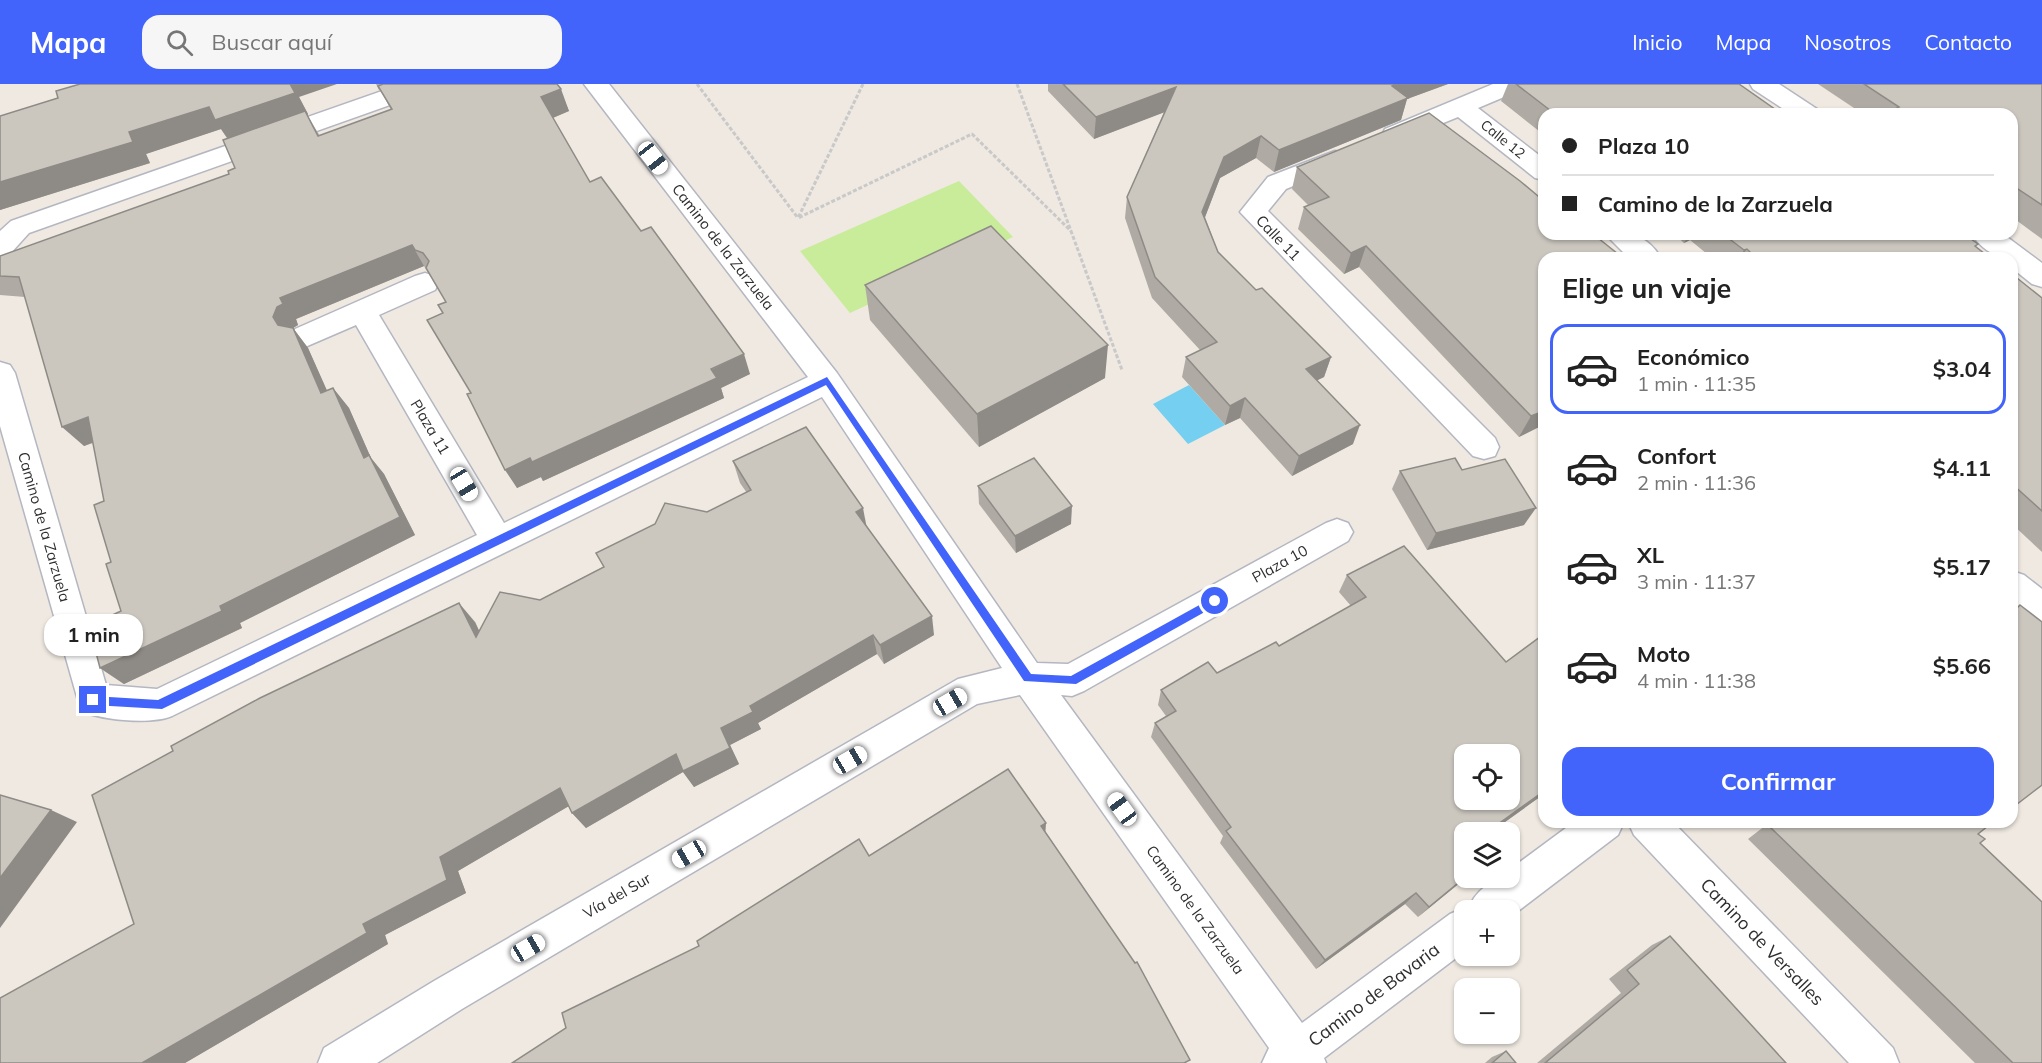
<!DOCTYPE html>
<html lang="es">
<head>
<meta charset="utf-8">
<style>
  body { margin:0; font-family:Mulish,sans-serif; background:#f6f6f6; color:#222; height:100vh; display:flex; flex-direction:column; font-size:22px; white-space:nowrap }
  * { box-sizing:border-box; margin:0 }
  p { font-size:20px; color:#767676 }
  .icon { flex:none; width:33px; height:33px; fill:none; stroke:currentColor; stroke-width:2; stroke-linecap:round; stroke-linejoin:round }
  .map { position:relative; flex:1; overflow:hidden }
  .sheet { position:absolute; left:1538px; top:168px; width:480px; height:576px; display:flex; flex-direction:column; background:#fff; border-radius:18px; box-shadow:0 2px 4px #0004 }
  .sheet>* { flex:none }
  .banner { position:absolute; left:1538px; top:24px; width:480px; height:132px; border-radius:18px; box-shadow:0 2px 4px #0004; display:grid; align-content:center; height:132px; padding:0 24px; background:#fff }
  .tools { position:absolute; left:1454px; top:660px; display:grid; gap:12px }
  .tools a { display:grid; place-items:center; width:66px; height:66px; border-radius:12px; background:#fff; box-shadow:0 2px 4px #0004; font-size:30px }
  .end { position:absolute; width:27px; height:27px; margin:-14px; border:8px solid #4264fb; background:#fff; box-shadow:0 0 0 3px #fff }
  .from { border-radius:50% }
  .bubble { position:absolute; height:42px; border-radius:18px; background:#fff; box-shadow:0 2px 4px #0004; font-size:20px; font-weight:700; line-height:42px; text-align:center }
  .car { position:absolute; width:18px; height:36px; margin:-18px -9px; border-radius:8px; box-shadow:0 0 4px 2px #0007; background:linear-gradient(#fff 24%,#345 0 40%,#fff 0 76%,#345 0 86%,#fff 0) }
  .banner b { display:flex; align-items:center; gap:21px; height:57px; font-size:22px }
  .banner b+b { border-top:2px solid #e0e0e0 }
  .banner i { width:15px; height:15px; background:#222 }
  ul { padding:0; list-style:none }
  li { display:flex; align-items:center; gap:18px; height:90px; margin:0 12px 9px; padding:0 12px; border:3px solid transparent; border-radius:18px }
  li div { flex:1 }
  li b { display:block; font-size:22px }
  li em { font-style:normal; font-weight:700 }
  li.on { border-color:#4264fb }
  li>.icon { width:54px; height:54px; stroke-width:1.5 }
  h2 { padding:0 24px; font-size:27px; line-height:72px }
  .cta { display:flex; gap:12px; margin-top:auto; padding:12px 24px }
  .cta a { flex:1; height:69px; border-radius:18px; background:#4264fb; color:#fff; font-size:24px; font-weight:700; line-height:69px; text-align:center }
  header { display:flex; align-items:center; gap:36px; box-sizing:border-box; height:84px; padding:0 30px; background:#4264fb; color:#fff }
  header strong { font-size:28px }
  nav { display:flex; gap:33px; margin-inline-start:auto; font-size:21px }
  .search { width:420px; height:54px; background:#f6f6f6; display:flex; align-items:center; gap:15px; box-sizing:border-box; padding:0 21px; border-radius:18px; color:#767676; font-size:22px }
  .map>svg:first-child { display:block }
  .pitch { fill:#c9ec9a }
  .water { fill:#75cff0 }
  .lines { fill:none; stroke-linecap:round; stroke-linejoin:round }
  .minor-casing { stroke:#b4b7c1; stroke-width:3 }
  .path { stroke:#c9c9c9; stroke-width:3; stroke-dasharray:4 2; stroke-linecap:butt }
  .minor { fill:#fff; fill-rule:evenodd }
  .wall { fill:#afaba4 }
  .shaded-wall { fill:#8e8b86 }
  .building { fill:#cbc7bf; stroke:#8e8b86; stroke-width:1.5; fill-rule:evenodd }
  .route { fill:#4264fb }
  .labels { text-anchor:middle; stroke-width:6; stroke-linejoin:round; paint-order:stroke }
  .far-street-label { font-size:14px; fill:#2e2e2e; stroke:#fff }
  .street-label { font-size:15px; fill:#2e2e2e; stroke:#fff }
  .near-street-label { font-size:18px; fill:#2e2e2e; stroke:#fff }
</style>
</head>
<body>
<header>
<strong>Mapa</strong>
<div class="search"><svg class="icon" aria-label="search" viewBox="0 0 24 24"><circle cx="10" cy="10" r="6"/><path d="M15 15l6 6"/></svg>Buscar aquí</div>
<nav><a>Inicio</a><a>Mapa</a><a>Nosotros</a><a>Contacto</a></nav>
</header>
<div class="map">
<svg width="2042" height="979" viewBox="0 0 2042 979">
  <rect width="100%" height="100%" fill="#efe9e1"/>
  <path class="pitch" d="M959,97l54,56 -163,76 -50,-62z"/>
  <path class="water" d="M1189,301l36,40 -37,19 -35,-40z"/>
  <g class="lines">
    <g class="minor-casing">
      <g id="minor">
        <path d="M402,0h36l-3,5 -406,144 -19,21 -10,2v-25l11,-10z"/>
        <path d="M584,0h25l228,289 200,290 31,1 258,-141 11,-4 11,4 5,9 -5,9 -264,150 -12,5 -11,-1 241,328 148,-109 14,-6 4,2c6,-17 22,-32 41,-32v-8l65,-48h50l-6,13 -109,83v-8h-45v42l-140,106 2,5h-64l7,-15 -249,-353 -43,9 -515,305 -85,54h-59l6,-15 110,-67 524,-302 44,-11 -180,-271 -650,319c-22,9 -69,4 -91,-5l-81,-285v-64l10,3 5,8 91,312 51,4 320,-154 -121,-210 -51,22 -10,-4 -4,-7 4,-7 120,-53 10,-3 10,3 4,7 -4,7 -56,25 125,208 304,-146z"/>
        <path d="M1493,0h33l-3,5 -45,19 66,51v21l-9,-2 -77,-61 -64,26 -9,-2 -3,-6 3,-6z"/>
        <path d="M1750,0h29l38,25 3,5h-29l-38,-25z"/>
        <path d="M1335,67l9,2 4,6 -4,6 -58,24 -18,22 227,227 4,9 -4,9 -11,3 -11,-3 -233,-244 28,-35z"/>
        <path d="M1605,150c25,0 41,-1 56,24h-32z"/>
        <path d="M1972,150h31l39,29v24l-10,-3 -20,-16v-10c-17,0 -32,-10 -40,-24z"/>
        <path d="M2012,487l12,4 18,14v35l-12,-5 -18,-15z"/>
        <path d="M1628,738h45l220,226 6,15h-50l-215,-228z"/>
      </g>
    </g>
    <g class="path">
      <path d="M697,0l101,134"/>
      <path d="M863,0l-65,134 174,-84 99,97"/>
      <path d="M1017,0l105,286"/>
    </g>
    <use href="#minor" class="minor"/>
  </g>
  <g class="wall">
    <path d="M376,0h181l12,27 -16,7 37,64 51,49 109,143 -29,14 3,10 -181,83 -2,-4 -24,11 -46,-95 -28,-79 3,-12 -22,-36 -128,53 2,6 -5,3 15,20 19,43 6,-3 16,20 22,50 13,16 31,61 -175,88 2,5 -118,56 -24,-16 21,-57 -10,-49 -7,-61 -11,-58 -9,3 -59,-149 -25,-2v-39l229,-82 6,-6 -8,-30 -6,-9 -75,25 4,9 -150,47v-94l58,-18 241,-1 9,17 -1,1 13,21 71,-26 -11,-21 -1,1z"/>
    <path d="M1048,0h400l-41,15 -6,21 -127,52 -18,-14 -36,20 -15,39 13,35 38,38 75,67 -7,20 -7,3 36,64 -61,32 -52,-58 -15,7 -43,-48 4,-20 14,-7 -48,-52 -27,-80 2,-21 37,-85 -70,27 -46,-48z"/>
    <path d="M1508,0h231l43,30h-238v21l-43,-34z"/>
    <path d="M1818,0h224v155l-30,-22v-103h-149z"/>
    <path d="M1297,83l247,91v174l-5,-5 -20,10 -160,-170 -15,7 -46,-45 6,-22 4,-2 -16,-16z"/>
    <path d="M1674,150h290l14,10 -2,3 14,11h-278l-22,-18 -6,3z"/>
    <path d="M2012,190l30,24v254l-30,-28z"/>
    <path d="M865,201l240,93 -126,69 -109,-127z"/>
    <path d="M733,377l134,65 67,109 -50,29 -7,-10 -119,69 3,6 -31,16 9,19 -45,23 -11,-15 -97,56 -14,-15 -3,-7 -111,65 8,22 -81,42 3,9 -203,119h-185l134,-139 341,-302 4,9 61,-31 167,-88 40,-19 -7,-10z"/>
    <path d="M1400,387l124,54 -97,25 -35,-61z"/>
    <path d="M978,402l93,38 -55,29 -37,-49z"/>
    <path d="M1347,491l159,87 38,-28v160l-53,38h-27v46l-46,39 -13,-13 -89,65 -96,-126 3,-7 -72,-99 4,-14 11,-7 -8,-11 3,-15 56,-17 62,-27 72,-40 -12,-14z"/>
    <path d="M1770,738h223l-15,12 2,9 62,220h-67l-227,-224z"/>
    <path d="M1670,852l116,127h-249l84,-70 -12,-14 43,-34z"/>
    <path d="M1506,967l10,12h-31l7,-6z"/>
  </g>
  <g class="shaded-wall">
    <path d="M290,0h47l-38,13 9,17 -1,1 24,43 -101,-16 -9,-13 -75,25 4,9 -150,47v-28l129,-50 80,-25z"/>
    <path d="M1397,0h51l-41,15 -6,21 -127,52 5,-22 113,-64z"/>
    <path d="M1176,3l-3,22 -79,30 2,-22z"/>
    <path d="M561,5l8,22 -19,8 -9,-22z"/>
    <path d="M1261,52l-5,22 -36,20 -21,55 3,-21 22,-55z"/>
    <path d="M1690,150h4l-4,6 -6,3z"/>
    <path d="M412,161l12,21 -128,53 2,6 -5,3 15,20 29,65 -16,-20 -48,-76 7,-19z"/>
    <path d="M1366,162l-7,21 -15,7 7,-21z"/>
    <path d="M1747,165l-7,9h-1l5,-8z"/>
    <path d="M1108,261l-3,33 -126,69 -2,-33z"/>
    <path d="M744,270l6,20 -29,14 3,10 -181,83 -2,-4 -24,11 -12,-18z"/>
    <path d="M1331,273l-7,20 -24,12 6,-20z"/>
    <path d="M333,304l16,20 22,50 13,16 31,61 -175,88 2,5 -118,56 -24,-16 120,-62 144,-148z"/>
    <path d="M1245,314l-5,20 -15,7 5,-19z"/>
    <path d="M1544,327v9l-5,7 -20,10 12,-21z"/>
    <path d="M88,333l21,19 -25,10 -22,-19z"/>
    <path d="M1360,341l-7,19 -61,32 7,-20z"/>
    <path d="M1072,422l-1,18 -55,29 -1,-17z"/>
    <path d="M863,424l4,21 -11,-17z"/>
    <path d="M1536,424l-12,17 -97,25 9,-17z"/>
    <path d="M459,519l16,19 16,34 -15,-19z"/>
    <path d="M932,532l2,19 -50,29 -4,-19z"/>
    <path d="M873,551l4,19 -119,69 3,6 -31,16 9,19 -45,23 -11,-15 -97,56 -14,-15 149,-85 29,-22z"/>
    <path d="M560,704l14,15 -116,68 8,22 -81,42 3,9 -203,119h-43l221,-139 77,-67z"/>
    <path d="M1544,707v3l-53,38h-4z"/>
    <path d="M51,726l26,12 -77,106v-50z"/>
    <path d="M1046,739l-1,15 -4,-12z"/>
    <path d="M1464,794h2l-48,39 11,-10z"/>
    <path d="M1416,809l-11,11 -89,65 9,-9z"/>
  </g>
  <g class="building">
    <path d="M80,0h210l5,9 -80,27 -6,-13 -80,25 4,10 -133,40v-66l58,-18 -2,-7z"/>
    <path d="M383,0h174l4,5 -20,8 49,85 11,-5 40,54 10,-4 93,127 -33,15 6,9 -185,84 -2,-4 -25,12 -38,-76 4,-1 -44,-73 16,-7 -5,-8 8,-3 -20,-34 3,-7 -6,-8 -8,-3 -3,-5 -132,53 3,6 -6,3 -4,10 5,8 15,3 28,65 12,-5 31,70 5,-3 31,62 -180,89 2,5 -122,57 -11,-42 32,-15 -15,-47 5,-2 -17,-57 10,-4 -16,-84 -26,10 -43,-150 -19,-1v-20l229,-82 -1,-3 7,-3 -12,-28 82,-29 13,25 74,-27 -14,-23z"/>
    <path d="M1063,0h334l-5,2 16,12 -129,52 -18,-14 -37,21 -22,55 16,40 38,38 6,-2 69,69 -25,12 54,56 -61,31 -54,-58 -15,8 -44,-49 31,-15 -62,-65 -28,-80 49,-110 -80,30z"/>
    <path d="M1516,0h223l43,30h-227z"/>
    <path d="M1864,0h178v121l-30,-20v-71h-116l-5,-3 8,-4z"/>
    <path d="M1429,29l91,68 24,20v33h49l30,24h-79v153l-13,5 -165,-170 -15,7 -47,-46 25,-10 -32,-30z"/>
    <path d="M991,142l117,119 -131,69 -112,-129z"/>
    <path d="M1723,150h241l14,10 -3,2 15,12h-234l-9,-9 -3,1z"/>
    <path d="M2012,190l30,24v213l-30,-27z"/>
    <path d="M806,343l57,81 -7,4 76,104 -52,29 -7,-10 -123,71 3,6 -32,16 9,20 -47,23 -7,-17 -104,59 -12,-25 -120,69 7,23 -84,44 4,9 -225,130h-142v-65l134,-74 -42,-129 81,-44 -2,-5 89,-48 199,-95 17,34 24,-45 40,8 64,-33 -8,-14 59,-29 10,-21 42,9 44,-22 -18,-29z"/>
    <path d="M1034,374l38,48 -57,30 -37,-50z"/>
    <path d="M1455,374l7,12 43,-11 31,49 -100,25 -36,-62z"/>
    <path d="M1404,462l102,116 38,-28v157l-57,41h-23v46l-35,29 -13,-14 -91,67 -99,-129 5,-4 -76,-104 21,-12 -15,-21 47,-28 9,11 59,-31 3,4 87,-49 -19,-22zM1464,670h45v46h-45z"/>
    <path d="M2020,521l22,17v163l-30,23v-195z"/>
    <path d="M1008,685l38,54 -5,3 94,137 2,-1 53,98 -6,3h-672l54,-35 -4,-15 137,-67 -2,-5 162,-102 10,17z"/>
    <path d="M0,711l51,15 -51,68z"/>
    <path d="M1774,738h219l-15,12 7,5 -5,4 62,59v161h-29l-244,-237z"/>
    <path d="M1670,852l116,127h-241l94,-79 -12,-14z"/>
    <path d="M1506,967l10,12h-24z"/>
  </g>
  <path class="route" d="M827,293l204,297 40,2 141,-78h7v6l-143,80 -52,-3 -198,-296 -664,324 -69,-4 -5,-5 5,-4 65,4z"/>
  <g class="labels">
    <g class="far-street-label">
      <text transform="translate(1503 55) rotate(39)" y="5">Calle 12</text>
    </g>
    <g class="street-label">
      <text transform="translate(1278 154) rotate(46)" y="5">Calle 11</text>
      <text transform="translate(723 163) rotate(52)" y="5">Camino de la Zarzuela</text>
      <text transform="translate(430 343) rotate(59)" y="5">Plaza 11</text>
      <text transform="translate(44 443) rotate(74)" y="5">Camino de la Zarzuela</text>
      <text transform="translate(1280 480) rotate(-29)" y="5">Plaza 10</text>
      <text transform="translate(617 812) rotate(-30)" y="5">Vía del Sur</text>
      <text transform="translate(1195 826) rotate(54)" y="5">Camino de la Zarzuela</text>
    </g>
    <g class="near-street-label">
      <text transform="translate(1762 858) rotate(46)" y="6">Camino de Versalles</text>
      <text transform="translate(1374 911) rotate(-37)" y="6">Camino de Bavaria</text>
    </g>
  </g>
</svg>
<div class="tools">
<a><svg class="icon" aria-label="locate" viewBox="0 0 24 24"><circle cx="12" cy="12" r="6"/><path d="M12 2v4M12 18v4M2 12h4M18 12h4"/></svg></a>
<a><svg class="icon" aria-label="layers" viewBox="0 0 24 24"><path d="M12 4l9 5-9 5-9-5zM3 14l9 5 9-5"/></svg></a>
<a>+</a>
<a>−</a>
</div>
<i class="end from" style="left:1215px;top:517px"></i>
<i class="end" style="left:93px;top:616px"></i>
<div class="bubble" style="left:44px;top:530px;width:99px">1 min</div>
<i class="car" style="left:653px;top:74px;rotate:142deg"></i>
<i class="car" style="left:464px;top:400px;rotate:149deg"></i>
<i class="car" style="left:950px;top:618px;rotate:60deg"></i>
<i class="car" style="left:850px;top:676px;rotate:60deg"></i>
<i class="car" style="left:1122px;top:725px;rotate:324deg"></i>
<i class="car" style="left:689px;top:770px;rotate:240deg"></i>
<i class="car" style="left:528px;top:864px;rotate:60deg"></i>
<div class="banner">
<b><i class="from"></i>Plaza 10</b>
<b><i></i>Camino de la Zarzuela</b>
</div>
<section class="sheet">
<h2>Elige un viaje</h2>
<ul>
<li class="on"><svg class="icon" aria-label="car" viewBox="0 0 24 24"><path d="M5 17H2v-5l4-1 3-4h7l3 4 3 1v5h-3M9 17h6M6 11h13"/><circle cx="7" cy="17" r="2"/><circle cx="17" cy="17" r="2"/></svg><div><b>Económico</b><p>1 min · 11:35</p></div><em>$3.04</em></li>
<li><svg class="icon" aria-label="car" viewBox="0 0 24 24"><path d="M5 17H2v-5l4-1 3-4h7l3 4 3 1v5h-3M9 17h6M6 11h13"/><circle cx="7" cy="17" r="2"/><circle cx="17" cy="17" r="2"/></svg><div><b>Confort</b><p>2 min · 11:36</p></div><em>$4.11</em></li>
<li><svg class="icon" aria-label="car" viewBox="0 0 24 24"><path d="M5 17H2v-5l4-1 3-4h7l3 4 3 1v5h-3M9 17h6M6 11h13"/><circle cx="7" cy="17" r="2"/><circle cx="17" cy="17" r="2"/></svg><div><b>XL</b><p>3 min · 11:37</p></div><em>$5.17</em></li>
<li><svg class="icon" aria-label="car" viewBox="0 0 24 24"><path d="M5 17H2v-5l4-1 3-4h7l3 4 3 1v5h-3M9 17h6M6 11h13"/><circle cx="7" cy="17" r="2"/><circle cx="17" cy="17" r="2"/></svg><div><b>Moto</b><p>4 min · 11:38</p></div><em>$5.66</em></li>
</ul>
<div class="cta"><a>Confirmar</a></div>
</section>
</div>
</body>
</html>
